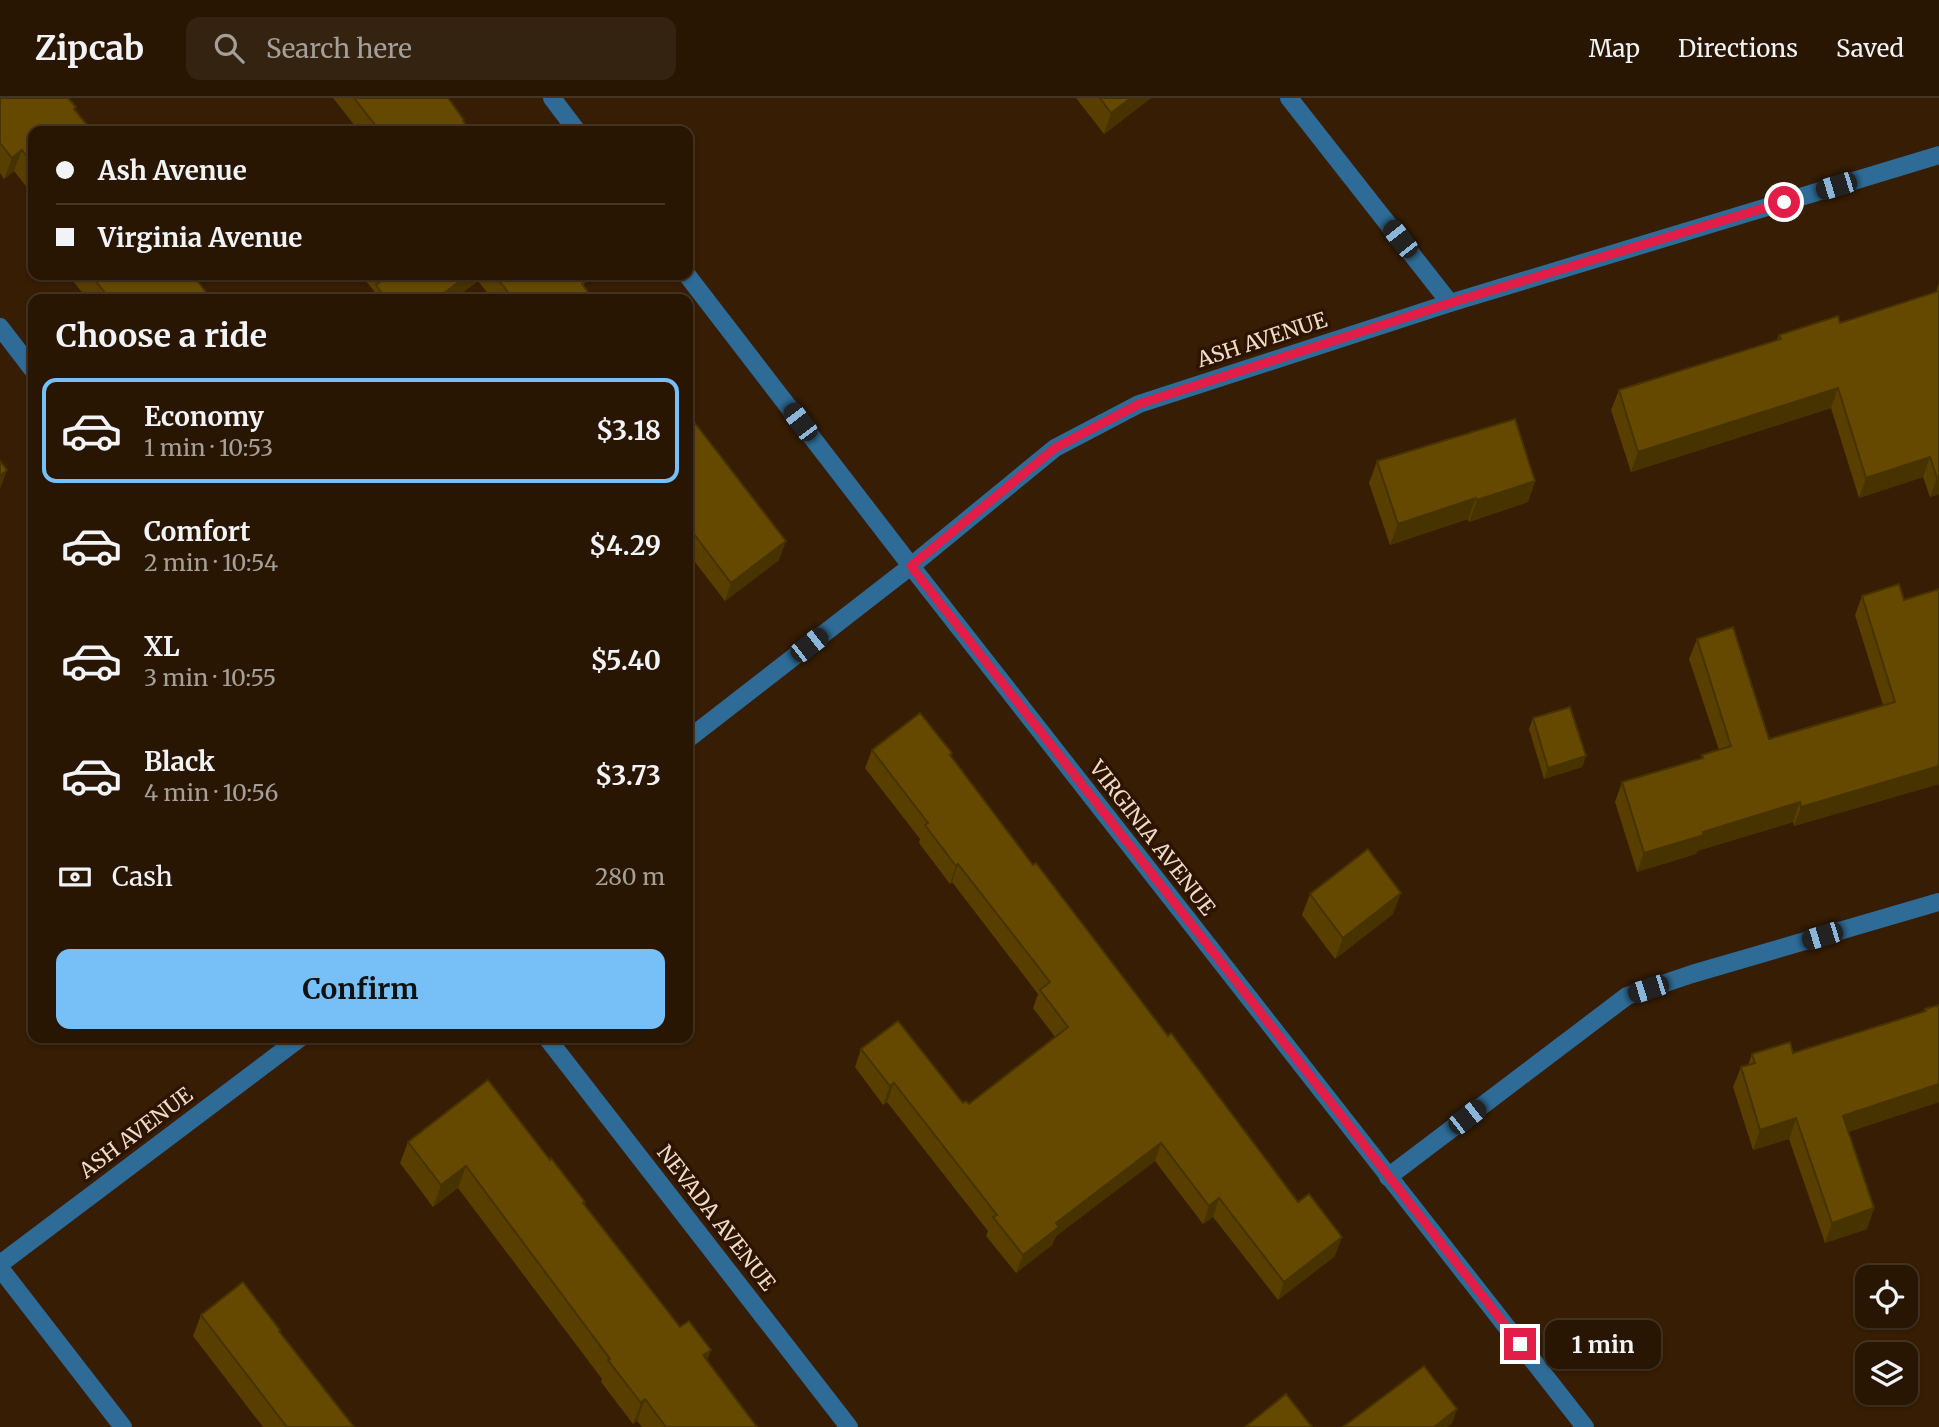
<!DOCTYPE html>
<html lang="en">
<head>
<meta charset="utf-8">
<style>
  body { margin:0; font-family:Merriweather,serif; background:#342311; color:#f1f3f6; height:100vh; display:flex; flex-direction:column; font-size:26px; white-space:nowrap }
  * { box-sizing:border-box; margin:0 }
  p { font-size:23px; color:#a59f99 }
  .icon { flex:none; width:38px; height:38px; fill:none; stroke:currentColor; stroke-width:2; stroke-linecap:round; stroke-linejoin:round }
  .map { position:relative; flex:1; overflow:hidden }
  .drawer { position:absolute; left:28px; top:196px; width:665px; height:749px; display:flex; flex-direction:column; background:#281602; border-radius:14px; box-shadow:0 2px 5px #0004,0 0 0 2px #443524 }
  .drawer>* { flex:none }
  .guide { position:absolute; left:28px; top:28px; width:665px; height:154px; border-radius:14px; box-shadow:0 2px 5px #0004,0 0 0 2px #443524; display:grid; align-content:center; height:154px; padding:0 28px; background:#281602 }
  .tools { position:absolute; left:1855px; top:1167px; display:grid; gap:14px }
  .tools a { display:grid; place-items:center; width:63px; height:63px; border-radius:14px; background:#281602; box-shadow:0 2px 5px #0004,0 0 0 2px #443524; font-size:35px }
  .end { position:absolute; width:32px; height:32px; margin:-16px; border:9px solid #e11d48; background:#fff; box-shadow:0 0 0 4px #fff }
  .from { border-radius:50% }
  .bubble { position:absolute; height:49px; border-radius:14px; background:#281602; box-shadow:0 2px 5px #0004,0 0 0 2px #443524; font-size:23px; font-weight:700; line-height:49px; text-align:center }
  .car { position:absolute; width:21px; height:42px; margin:-21px -10px; border-radius:9px; box-shadow:0 0 5px 2px #0007; background:linear-gradient(#222 24%,#8ab4d8 0 40%,#222 0 76%,#8ab4d8 0 86%,#222 0) }
  .guide b { display:flex; align-items:center; gap:24px; height:66px; font-size:26px }
  .guide b+b { border-top:2px solid #443524 }
  .guide i { width:18px; height:18px; background:#f1f3f6 }
  ul { padding:0; list-style:none }
  li { display:flex; align-items:center; gap:21px; height:105px; margin:0 14px 10px; padding:0 14px; border:4px solid transparent; border-radius:14px }
  li div { flex:1 }
  li b { display:block; font-size:26px }
  li em { font-style:normal; font-weight:700 }
  li.active { border-color:#76c0f7 }
  li>.icon { width:63px; height:63px; stroke-width:1.5 }
  h2 { padding:0 28px; font-size:32px; line-height:84px }
  .pay { display:flex; align-items:center; gap:18px; height:77px; padding:0 28px; font-size:26px }
  .pay p { margin-inline-start:auto }
  .cta { display:flex; gap:14px; margin-top:auto; padding:14px 28px }
  .cta a { flex:1; height:80px; border-radius:14px; background:#76c0f7; color:#111; font-size:28px; font-weight:700; line-height:80px; text-align:center }
  header { display:flex; align-items:center; gap:42px; box-sizing:border-box; height:98px; padding:0 35px; background:#281602; border-bottom:2px solid #443524 }
  header strong { font-size:33px }
  nav { display:flex; gap:38px; margin-inline-start:auto; font-size:24px }
  .search { width:490px; height:63px; background:#342311; display:flex; align-items:center; gap:18px; box-sizing:border-box; padding:0 24px; border-radius:14px; color:#a59f99; font-size:26px }
  .map>svg:first-child { display:block }
  .lines { fill:none; stroke-linecap:round; stroke-linejoin:round }
  .minor { stroke:#2e6b96; stroke-width:18 }
  .wall { fill:#583f00 }
  .shaded-wall { fill:#473300 }
  .building { fill:#664900; stroke:#473300; stroke-width:2 }
  .route { stroke:#e11d48; stroke-width:9 }
  .labels { text-anchor:middle; stroke-width:7; stroke-linejoin:round; paint-order:stroke }
  .street-label { font-size:21px; fill:#f0dbc8; stroke:#2c1400 }
</style>
</head>
<body>
<header>
<strong>Zipcab</strong>
<div class="search"><svg class="icon" aria-label="search" viewBox="0 0 24 24"><circle cx="10" cy="10" r="6"/><path d="M15 15l6 6"/></svg>Search here</div>
<nav><a>Map</a><a>Directions</a><a>Saved</a></nav>
</header>
<div class="map">
<svg width="1939" height="1329" viewBox="0 0 1939 1329">
  <rect width="100%" height="100%" fill="#361d03"/>
  <g class="lines">
    <g class="minor">
      <path d="M552,0l25,33"/>
      <path d="M1289,0l161,205"/>
      <path d="M687,177l224,291 674,861"/>
      <path d="M0,229l33,43"/>
      <path d="M688,641l223,-173 144,-118 84,-44 311,-101 489,-148"/>
      <path d="M547,940l302,389"/>
      <path d="M1388,1079l239,-181 65,-22 247,-72"/>
      <path d="M0,1166l300,-226"/>
      <path d="M0,1170l123,159"/>
    </g>
  </g>
  <g class="wall">
    <path d="M0,0l76,9 -1,3 -42,21v64l-19,-24 -10,8 -4,-6z"/>
    <path d="M333,0h115l16,22v2l7,9h-112z"/>
    <path d="M1076,0h75l-47,36z"/>
    <path d="M71,177h122l18,24h-124l-17,-22z"/>
    <path d="M361,177h220l5,6 -3,5 10,13h-101l-14,-18 -24,18h-83l3,-8z"/>
    <path d="M1939,185v211l-9,3 -7,-20 -64,21 -28,-90 -200,64 -20,-62 8,-20 158,-50 2,-5 61,-12 96,-31z"/>
    <path d="M688,316l91,146 -54,41 -37,-48z"/>
    <path d="M1377,363l158,20 -7,21 -59,20 -1,-3 -78,26 -21,-62z"/>
    <path d="M1862,498l77,188 -145,42 -1,-4 -96,29 -1,3 -59,18 -22,-70 7,-20 79,-23 1,-4 17,-5 -30,-91 8,-20 72,100 114,-34 -28,-90z"/>
    <path d="M1533,620l53,38 -4,11 -38,12 -15,-50z"/>
    <path d="M872,652l80,3 -1,4 82,108 302,391 -57,44 -65,-83 -10,7 -48,-63 -99,75 -4,9 -36,28 -30,-37 2,-5 -101,-129 -4,3 -28,-38 6,-18 102,54 6,1 86,-67 -22,-29 5,-14 -86,-112 -2,2 -31,-41 1,-4 -55,-71z"/>
    <path d="M1310,796l83,20 -58,45 -33,-44z"/>
    <path d="M1939,907v97l-91,30 26,76 -7,21 -42,14 -36,-104 -36,11 -20,-63 8,-20 7,-2 4,-11 41,-1 131,-42 1,-2z"/>
    <path d="M408,1044l142,18 35,42 -1,2 96,123 31,23 -4,10 50,67h-115l-5,-6 -4,3 -32,-42 1,-3 -144,-191 -25,19 -33,-44z"/>
    <path d="M201,1217l78,17 75,95h-91l-70,-91z"/>
  </g>
  <g class="shaded-wall">
    <path d="M1131,0h20l-47,36 7,-21z"/>
    <path d="M22,52l-8,21 -10,8 8,-21z"/>
    <path d="M468,177h12l-2,6 -24,18h-18z"/>
    <path d="M1838,290l-7,20 -200,64 7,-20z"/>
    <path d="M1930,359l-7,20 -64,21 7,-20z"/>
    <path d="M7,372l-7,20v-14z"/>
    <path d="M1939,379v17l-9,3 7,-19z"/>
    <path d="M1535,383l-7,21 -59,20 8,-22z"/>
    <path d="M1476,400l-8,21 -78,26 8,-21z"/>
    <path d="M786,443l-7,19 -54,41 6,-18z"/>
    <path d="M1586,658l-4,11 -38,12 4,-11z"/>
    <path d="M1939,668v18l-145,42 7,-19z"/>
    <path d="M1800,704l-7,20 -96,29 -1,3 -59,18 7,-19 59,-21z"/>
    <path d="M958,766l-6,18 -2,2 6,-18z"/>
    <path d="M1401,795l-8,21 -58,45 8,-21z"/>
    <path d="M894,985l-7,19 -4,3 7,-19z"/>
    <path d="M1939,986v18l-104,34 8,-20z"/>
    <path d="M1796,1020l-7,21 -36,11 7,-20z"/>
    <path d="M1161,1045l-6,18 -99,75 -4,9 -36,28 7,-18 33,-32z"/>
    <path d="M466,1068l-8,22 -25,19 8,-22z"/>
    <path d="M1219,1100l-6,19 -10,7 6,-18z"/>
    <path d="M1874,1110l-7,21 -42,14 7,-20z"/>
    <path d="M1342,1139l-7,19 -57,44 6,-18z"/>
    <path d="M711,1252l-8,21v-16z"/>
    <path d="M645,1301l-8,22 -4,3 8,-21z"/>
    <path d="M1457,1311l-5,15 -5,3h-13z"/>
  </g>
  <g class="building">
    <path d="M0,0h68l8,9 -2,2 18,22h-59v34l-11,-15 -10,8 -12,-15z"/>
    <path d="M354,0h94l16,22 -1,1 8,10h-91z"/>
    <path d="M1100,0h31l-20,15z"/>
    <path d="M91,177h102l18,24h-101z"/>
    <path d="M382,177h86l-32,24h-50l-10,-14 9,-7z"/>
    <path d="M495,177h86l5,6 -4,3 11,15h-80z"/>
    <path d="M1939,193v186l-2,1 -7,-21 -64,21 -28,-90 -200,64 -19,-62 162,-51 -2,-4 59,-19 2,7z"/>
    <path d="M688,316l98,127 -55,42 -43,-57z"/>
    <path d="M1515,321l20,62 -58,19 -1,-2 -78,26 -21,-63z"/>
    <path d="M0,363l7,9 -7,6z"/>
    <path d="M1899,486l5,16 35,-11v177l-138,41 -1,-5 -97,30 1,3 -60,18 -22,-71 81,-24 -1,-3 29,-9 -34,-107 36,-12 36,112 126,-37 -33,-106z"/>
    <path d="M1570,609l16,49 -38,12 -15,-50z"/>
    <path d="M920,615l32,40 -2,2 83,110 3,-2 132,173 3,-3 127,169 11,-8 33,43 -58,45 -65,-84 -10,8 -48,-63 -105,80 3,4 -36,28 -30,-38 4,-2 -103,-132 -4,3 -29,-37 37,-28 65,82 3,-2 3,3 99,-77 -28,-37 10,-8 -92,-118 -2,2 -31,-41 3,-2 -56,-73z"/>
    <path d="M1368,751l33,44 -58,45 -33,-44z"/>
    <path d="M1939,907v79l-96,32 31,92 -42,15 -36,-105 -36,12 -19,-63 14,-4 -3,-9 38,-12 3,11 133,-42 -1,-2z"/>
    <path d="M488,982l62,80 1,-2 34,44 -2,1 97,124 9,-6 22,29 -8,5 54,72h-91l-21,-28 -4,4 -33,-43 2,-1 -144,-193 -25,19 -33,-43z"/>
    <path d="M243,1184l37,48 -1,1 75,96h-67l-86,-112z"/>
    <path d="M1424,1268l33,43 -23,18h-91z"/>
    <path d="M1286,1296l26,33h-67z"/>
  </g>
  <g class="lines">
    <path class="route" d="M1520,1246l-609,-778 144,-118 84,-44 311,-101 334,-101"/>
  </g>
  <g class="labels">
    <g class="street-label">
      <text transform="translate(1262 242) rotate(-18)" y="7">ASH AVENUE</text>
      <text transform="translate(1152 740) rotate(52)" y="7">VIRGINIA AVENUE</text>
      <text transform="translate(136 1035) rotate(-37)" y="7">ASH AVENUE</text>
      <text transform="translate(716 1120) rotate(52)" y="7">NEVADA AVENUE</text>
    </g>
  </g>
</svg>
<div class="tools">
<a><svg class="icon" aria-label="locate" viewBox="0 0 24 24"><circle cx="12" cy="12" r="6"/><path d="M12 2v4M12 18v4M2 12h4M18 12h4"/></svg></a>
<a><svg class="icon" aria-label="layers" viewBox="0 0 24 24"><path d="M12 4l9 5-9 5-9-5zM3 14l9 5 9-5"/></svg></a>
</div>
<i class="end from" style="left:1784px;top:104px"></i>
<i class="end" style="left:1520px;top:1246px"></i>
<div class="bubble" style="left:1545px;top:1222px;width:116px">1 min</div>
<i class="car" style="left:1836px;top:88px;rotate:253deg"></i>
<i class="car" style="left:1400px;top:141px;rotate:322deg"></i>
<i class="car" style="left:800px;top:324px;rotate:323deg"></i>
<i class="car" style="left:809px;top:547px;rotate:52deg"></i>
<i class="car" style="left:1822px;top:838px;rotate:253deg"></i>
<i class="car" style="left:1648px;top:891px;rotate:252deg"></i>
<i class="car" style="left:1467px;top:1019px;rotate:52deg"></i>
<div class="guide">
<b><i class="from"></i>Ash Avenue</b>
<b><i></i>Virginia Avenue</b>
</div>
<section class="drawer">
<h2>Choose a ride</h2>
<ul>
<li class="active"><svg class="icon" aria-label="car" viewBox="0 0 24 24"><path d="M5 17H2v-5l4-1 3-4h7l3 4 3 1v5h-3M9 17h6M6 11h13"/><circle cx="7" cy="17" r="2"/><circle cx="17" cy="17" r="2"/></svg><div><b>Economy</b><p>1 min · 10:53</p></div><em>$3.18</em></li>
<li><svg class="icon" aria-label="car" viewBox="0 0 24 24"><path d="M5 17H2v-5l4-1 3-4h7l3 4 3 1v5h-3M9 17h6M6 11h13"/><circle cx="7" cy="17" r="2"/><circle cx="17" cy="17" r="2"/></svg><div><b>Comfort</b><p>2 min · 10:54</p></div><em>$4.29</em></li>
<li><svg class="icon" aria-label="car" viewBox="0 0 24 24"><path d="M5 17H2v-5l4-1 3-4h7l3 4 3 1v5h-3M9 17h6M6 11h13"/><circle cx="7" cy="17" r="2"/><circle cx="17" cy="17" r="2"/></svg><div><b>XL</b><p>3 min · 10:55</p></div><em>$5.40</em></li>
<li><svg class="icon" aria-label="car" viewBox="0 0 24 24"><path d="M5 17H2v-5l4-1 3-4h7l3 4 3 1v5h-3M9 17h6M6 11h13"/><circle cx="7" cy="17" r="2"/><circle cx="17" cy="17" r="2"/></svg><div><b>Black</b><p>4 min · 10:56</p></div><em>$3.73</em></li>
</ul>
<div class="pay"><svg class="icon" aria-label="cash" viewBox="0 0 24 24"><path d="M3 7h18v10H3z"/><circle cx="12" cy="12" r="2"/></svg>Cash<p>280 m</p></div>
<div class="cta"><a>Confirm</a></div>
</section>
</div>
</body>
</html>
